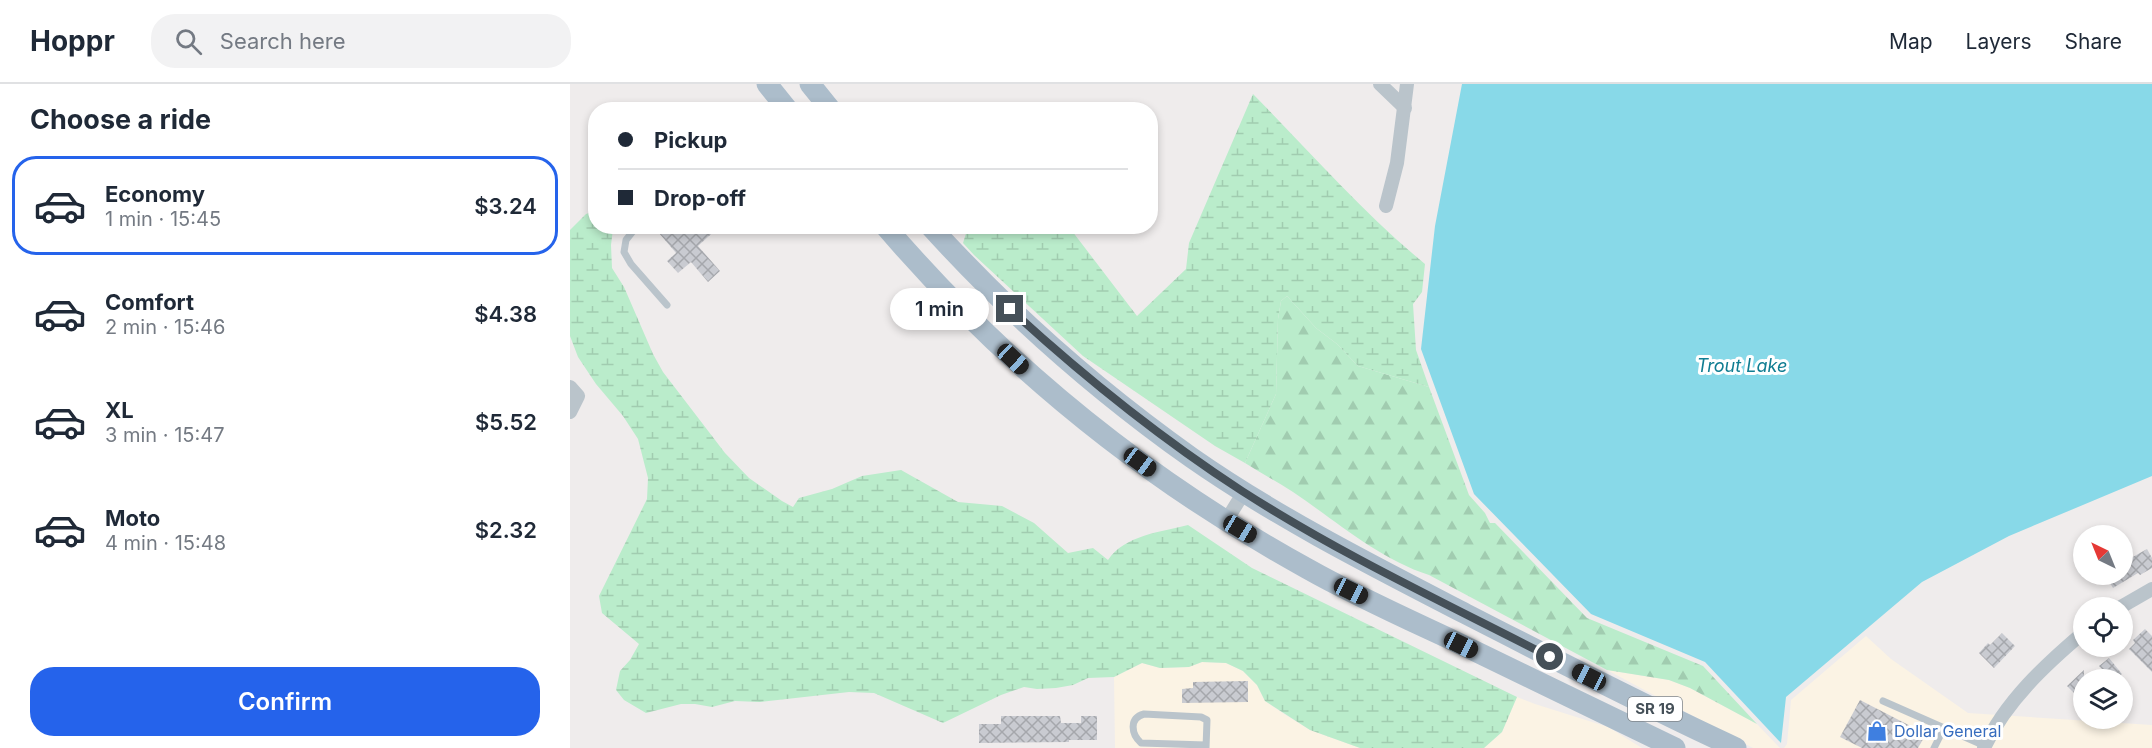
<!DOCTYPE html>
<html lang="en">
<head>
<meta charset="utf-8">
<style>
  body { margin:0; font-family:Inter,sans-serif; background:#f2f2f3; color:#1f2937; height:100vh; display:flex; flex-direction:column; font-size:22px; white-space:nowrap }
  * { box-sizing:border-box; margin:0 }
  p { font-size:20px; color:#747a83 }
  .icon { flex:none; width:33px; height:33px; fill:none; stroke:currentColor; stroke-width:2; stroke-linecap:round; stroke-linejoin:round }
  .map { position:relative; flex:1; overflow:hidden }
  .side { display:flex; flex-direction:column; background:#fff; width:570px }
  .side>* { flex:none }
  .guide { position:absolute; left:18px; top:18px; width:570px; height:132px; border-radius:24px; box-shadow:0 3px 9px #0003; display:grid; align-content:center; height:132px; padding:0 30px; background:#fff }
  .needle { width:39px; rotate:317deg }
  .fabs { position:absolute; left:1503px; top:441px; display:grid; gap:12px }
  .fabs a { display:grid; place-items:center; width:60px; height:60px; border-radius:50%; background:#fff; box-shadow:0 3px 9px #0003; font-size:30px }
  .end { position:absolute; width:27px; height:27px; margin:-14px; border:8px solid #455058; background:#fff; box-shadow:0 0 0 3px #fff }
  .from { border-radius:50% }
  .bubble { position:absolute; height:42px; border-radius:21px; background:#fff; box-shadow:0 3px 9px #0003; font-size:20px; font-weight:600; line-height:42px; text-align:center }
  .car { position:absolute; width:18px; height:36px; margin:-18px -9px; border-radius:8px; box-shadow:0 0 4px 2px #0007; background:linear-gradient(#222 24%,#8ab4d8 0 40%,#222 0 76%,#8ab4d8 0 86%,#222 0) }
  .guide b { display:flex; align-items:center; gap:21px; height:57px; font-size:22px }
  .guide b+b { border-top:2px solid #e0e1e3 }
  .guide i { width:15px; height:15px; background:#1f2937 }
  ul { padding:0; list-style:none }
  li { display:flex; align-items:center; gap:18px; height:99px; margin:0 12px 9px; padding:0 18px; border:3px solid transparent; border-radius:24px }
  li div { flex:1 }
  li b { display:block; font-size:22px }
  li em { font-style:normal; font-weight:600 }
  li.selected { border-color:#2563eb }
  li>.icon { width:54px; height:54px; stroke-width:1.5 }
  h2 { padding:0 30px; font-size:27px; line-height:72px }
  .button { display:flex; gap:12px; margin-top:auto; padding:12px 30px }
  .button a { flex:1; height:69px; border-radius:24px; background:#2563eb; color:#fff; font-size:24px; font-weight:600; line-height:69px; text-align:center }
  header { display:flex; align-items:center; gap:36px; box-sizing:border-box; height:84px; padding:0 30px; background:#fff; border-bottom:2px solid #e0e1e3 }
  header strong { font-size:28px }
  nav { display:flex; gap:33px; margin-inline-start:auto; font-size:21px }
  .search { width:420px; height:54px; background:#f2f2f3; display:flex; align-items:center; gap:15px; box-sizing:border-box; padding:0 21px; border-radius:24px; color:#747a83; font-size:22px }
  main { display:flex; flex:1; min-height:0 }
  .map>svg:first-child { display:block }
  .commercial { fill:#fbf3e4 }
  .forest { fill:url(#forest-firs) }
  .wetland { fill:url(#wetland-marsh) }
  .water { fill:#88d9e8 }
  .building { fill:url(#building-cross-hatch) }
  .lines { fill:none; stroke-linecap:round; stroke-linejoin:round }
  .lane { stroke:#bac4cb; stroke-width:7 }
  .street { stroke:#bac4cb; stroke-width:14 }
  .primary { stroke:#acbdcb; stroke-width:21 }
  .route { stroke:#455058; stroke-width:8 }
  .labels { text-anchor:middle; stroke-width:6; stroke-linejoin:round; paint-order:stroke }
  .shield { fill:#fff; stroke:#7d848a; stroke-width:1.5 }
  .shield-label { font-size:15px; font-weight:bold; fill:#455058 }
  .shop-label { font-size:16px; fill:#366cbe; stroke:#fff; text-anchor:start }
  .water-label { font-size:18px; font-style:italic; fill:#107d92; stroke:#fff }
</style>
</head>
<body>
<header>
<strong>Hoppr</strong>
<div class="search"><svg class="icon" aria-label="search" viewBox="0 0 24 24"><circle cx="10" cy="10" r="6"/><path d="M15 15l6 6"/></svg>Search here</div>
<nav><a>Map</a><a>Layers</a><a>Share</a></nav>
</header>
<main>
<section class="side">
<h2>Choose a ride</h2>
<ul>
<li class="selected"><svg class="icon" aria-label="car" viewBox="0 0 24 24"><path d="M5 17H2v-5l4-1 3-4h7l3 4 3 1v5h-3M9 17h6M6 11h13"/><circle cx="7" cy="17" r="2"/><circle cx="17" cy="17" r="2"/></svg><div><b>Economy</b><p>1 min · 15:45</p></div><em>$3.24</em></li>
<li><svg class="icon" aria-label="car" viewBox="0 0 24 24"><path d="M5 17H2v-5l4-1 3-4h7l3 4 3 1v5h-3M9 17h6M6 11h13"/><circle cx="7" cy="17" r="2"/><circle cx="17" cy="17" r="2"/></svg><div><b>Comfort</b><p>2 min · 15:46</p></div><em>$4.38</em></li>
<li><svg class="icon" aria-label="car" viewBox="0 0 24 24"><path d="M5 17H2v-5l4-1 3-4h7l3 4 3 1v5h-3M9 17h6M6 11h13"/><circle cx="7" cy="17" r="2"/><circle cx="17" cy="17" r="2"/></svg><div><b>XL</b><p>3 min · 15:47</p></div><em>$5.52</em></li>
<li><svg class="icon" aria-label="car" viewBox="0 0 24 24"><path d="M5 17H2v-5l4-1 3-4h7l3 4 3 1v5h-3M9 17h6M6 11h13"/><circle cx="7" cy="17" r="2"/><circle cx="17" cy="17" r="2"/></svg><div><b>Moto</b><p>4 min · 15:48</p></div><em>$2.32</em></li>
</ul>
<div class="button"><a>Confirm</a></div>
</section>
<div class="map">
<svg width="1582" height="664" viewBox="0 0 1582 664">
  <defs>
    <pattern id="forest-firs" width="22" height="20" patternUnits="userSpaceOnUse" patternTransform="scale(1.5)"><rect width="22" height="20" fill="#baeccb"/><path d="M5 1l3.5 6h-7zM16 11l3.5 6h-7z" fill="#a1ccb0"/></pattern>
    <pattern id="wetland-marsh" width="20" height="14" patternUnits="userSpaceOnUse" patternTransform="scale(1.5)"><rect width="20" height="14" fill="#baeccb"/><path d="M1 5h8M5 5V1M11 12h8M15 12V8" fill="none" stroke="#a1ccb0"/></pattern>
    <pattern id="building-cross-hatch" width="8" height="8" patternUnits="userSpaceOnUse" patternTransform="scale(1.5)"><rect width="8" height="8" fill="#c9cbd1"/><path d="M0 0l8 8M0 8l8-8" fill="none" stroke="#a5a7ac"/></pattern>
  </defs>
  <rect width="100%" height="100%" fill="#efecec"/>
  <g class="commercial">
    <path d="M1296,552l25,23 77,54 184,12v23h-368l3,-4 4,-44z"/>
    <path d="M632,578l24,1 17,8 14,14 8,16 19,13 26,16 50,18h-245l-1,-71 28,-14 18,5 29,-1z"/>
    <path d="M1037,586l62,10 21,8 67,36 23,24h-27z"/>
    <path d="M947,613l18,7 73,23 34,21h-158l18,-16z"/>
  </g>
  <path class="forest" d="M717,212l29,32 21,16 21,22 71,21 40,108 16,18 5,10h5l92,95 116,48 54,58 -67,-36 -21,-8 -62,-10 -178,-95c-50,-16 -93,-54 -136,-83 -16,-10 -32,-19 -48,-29l31,-69 2,-75 3,-18z"/>
  <g class="wetland">
    <path d="M683,10c56,57 110,119 172,170l-3,28 -9,12 3,46 13,37 -71,-21 -21,-22 -21,-16 -29,-32 -6,5 -3,18 -2,75 -31,69 -30,-17 -132,-90 -109,-101 -11,-12 5,-16h101l68,89 49,-47 3,-26z"/>
    <path d="M25,127l1,15 15,1 2,2 -2,16 1,23 12,19 29,67 10,18 62,81 24,25 33,23 11,6 6,-9 33,-9 30,-13 39,-6 57,32 44,4 32,17 34,30 25,-5 15,12c17,-25 53,-28 80,-35l64,43 265,129 -15,35 -18,16h-124l-50,-18 -45,-29 -8,-16 -14,-14 -17,-8 -24,-1 -13,5 -29,1 -18,-5 -28,14 -26,1 -15,7 -17,3 -19,1 -13,-2 -23,8 -58,28 -69,-30 -25,-1 -89,10 -25,-1 -23,6 -17,-3h-14l-35,9 -22,-13 -8,-10 4,-19 10,-11 9,-16 -37,-31 -3,-17 48,-97 1,-21 -10,-39 -15,-23 -27,-32 -18,-27 -8,-21v-106l16,-16z"/>
  </g>
  <path class="water" d="M892,0h690v392l-143,60 -87,46 -136,115 -5,46 -76,-81 -114,-48 -117,-120 -53,-145 14,-123z"/>
  <g class="building">
    <path d="M83,142h67l-22,20 22,25 -12,11 -17,-20 -13,11 -11,-12 9,-8z"/>
    <path d="M1577,465l5,9v10l-12,7 -2,-2 -25,15 -8,-14h17v-11z"/>
    <path d="M1575,545l7,7v36l-23,-23 6,-6 -2,-3z"/>
    <path d="M1432,549l13,13 -21,22 -15,-15 9,-10 2,2z"/>
    <path d="M1539,574l13,16 -7,6h-21l10,-9 -5,-5z"/>
    <path d="M1514,586v33l-17,-17z"/>
    <path d="M678,597v21l-66,1v-14l11,-1v-6z"/>
    <path d="M1290,616l66,34 -8,14h-56l-22,-11z"/>
    <path d="M431,632h59l1,7h20v-7h16v24h-28v2l-90,1v-19h22z"/>
  </g>
  <g class="lines">
    <g class="lane">
      <path d="M67,142l-11,14 -2,12 7,12 36,41"/>
      <path d="M1313,617l102,45"/>
      <path d="M636,664l1,-28 -6,-3 -57,-3c-15,4 -13,20 -3,29l65,2"/>
      <path d="M1364,664l10,-20"/>
    </g>
    <g class="street">
      <path d="M810,0l25,24"/>
      <path d="M816,122l11,-43 10,-79"/>
      <path d="M0,303l8,9 -8,16"/>
      <path d="M656,437l18,-29"/>
      <path d="M1549,524l33,-19"/>
      <path d="M1414,664c21,-46 62,-84 100,-116"/>
    </g>
    <g class="primary">
      <path d="M197,0l21,26"/>
      <path d="M240,0l21,26"/>
      <path d="M315,142c119,139 263,255 423,343 46,26 95,48 142,70 75,37 150,73 225,109"/>
      <path d="M360,142c79,87 166,164 262,232 86,60 181,108 274,156 90,46 179,92 270,134"/>
    </g>
  </g>
  <g class="lines">
    <path class="route" d="M440,225c73,67 149,128 232,182 98,63 205,113 308,166"/>
  </g>
  <defs>
    <g id="shop-bare" transform="scale(1.62)"><path d="M-5-2.5h2.3a2.7 3.5 0 0 1 5.4 0H5L5.5 6h-11ZM-1.5-2.5h3a1.5 2.3 0 0 0-3 0Z" fill="#3f7fe0" stroke="#fff" stroke-width="2.5" paint-order="stroke"/></g>
  </defs>
  <g fill-rule="evenodd">
    <use href="#shop-bare" x="1307" y="647"/>
  </g>
  <g class="labels">
    <rect class="shield" x="1058" y="613" width="54" height="24" rx="4.5"/>
    <g class="shield-label">
      <text x="1085" y="630">SR 19</text>
    </g>
    <g class="shop-label">
      <text x="1324" y="653">Dollar General</text>
    </g>
    <g class="water-label">
      <text x="1172" y="288">Trout Lake</text>
    </g>
  </g>
</svg>
<div class="fabs">
<a><svg class="needle" viewBox="-14 -14 28 28"><path d="M0-13l5 13h-10z" fill="#e53935"/><path d="M0 13l5-13h-10z" fill="#747a83"/></svg></a>
<a><svg class="icon" aria-label="locate" viewBox="0 0 24 24"><circle cx="12" cy="12" r="6"/><path d="M12 2v4M12 18v4M2 12h4M18 12h4"/></svg></a>
<a><svg class="icon" aria-label="layers" viewBox="0 0 24 24"><path d="M12 4l9 5-9 5-9-5zM3 14l9 5 9-5"/></svg></a>
</div>
<i class="end from" style="left:980px;top:573px"></i>
<i class="end" style="left:440px;top:225px"></i>
<div class="bubble" style="left:320px;top:204px;width:99px">1 min</div>
<i class="car" style="left:443px;top:275px;rotate:133deg"></i>
<i class="car" style="left:570px;top:378px;rotate:126deg"></i>
<i class="car" style="left:670px;top:445px;rotate:121deg"></i>
<i class="car" style="left:781px;top:507px;rotate:116deg"></i>
<i class="car" style="left:891px;top:561px;rotate:116deg"></i>
<i class="car" style="left:1019px;top:593px;rotate:297deg"></i>
<div class="guide">
<b><i class="from"></i>Pickup</b>
<b><i></i>Drop-off</b>
</div>
</div>
</main>
</body>
</html>
